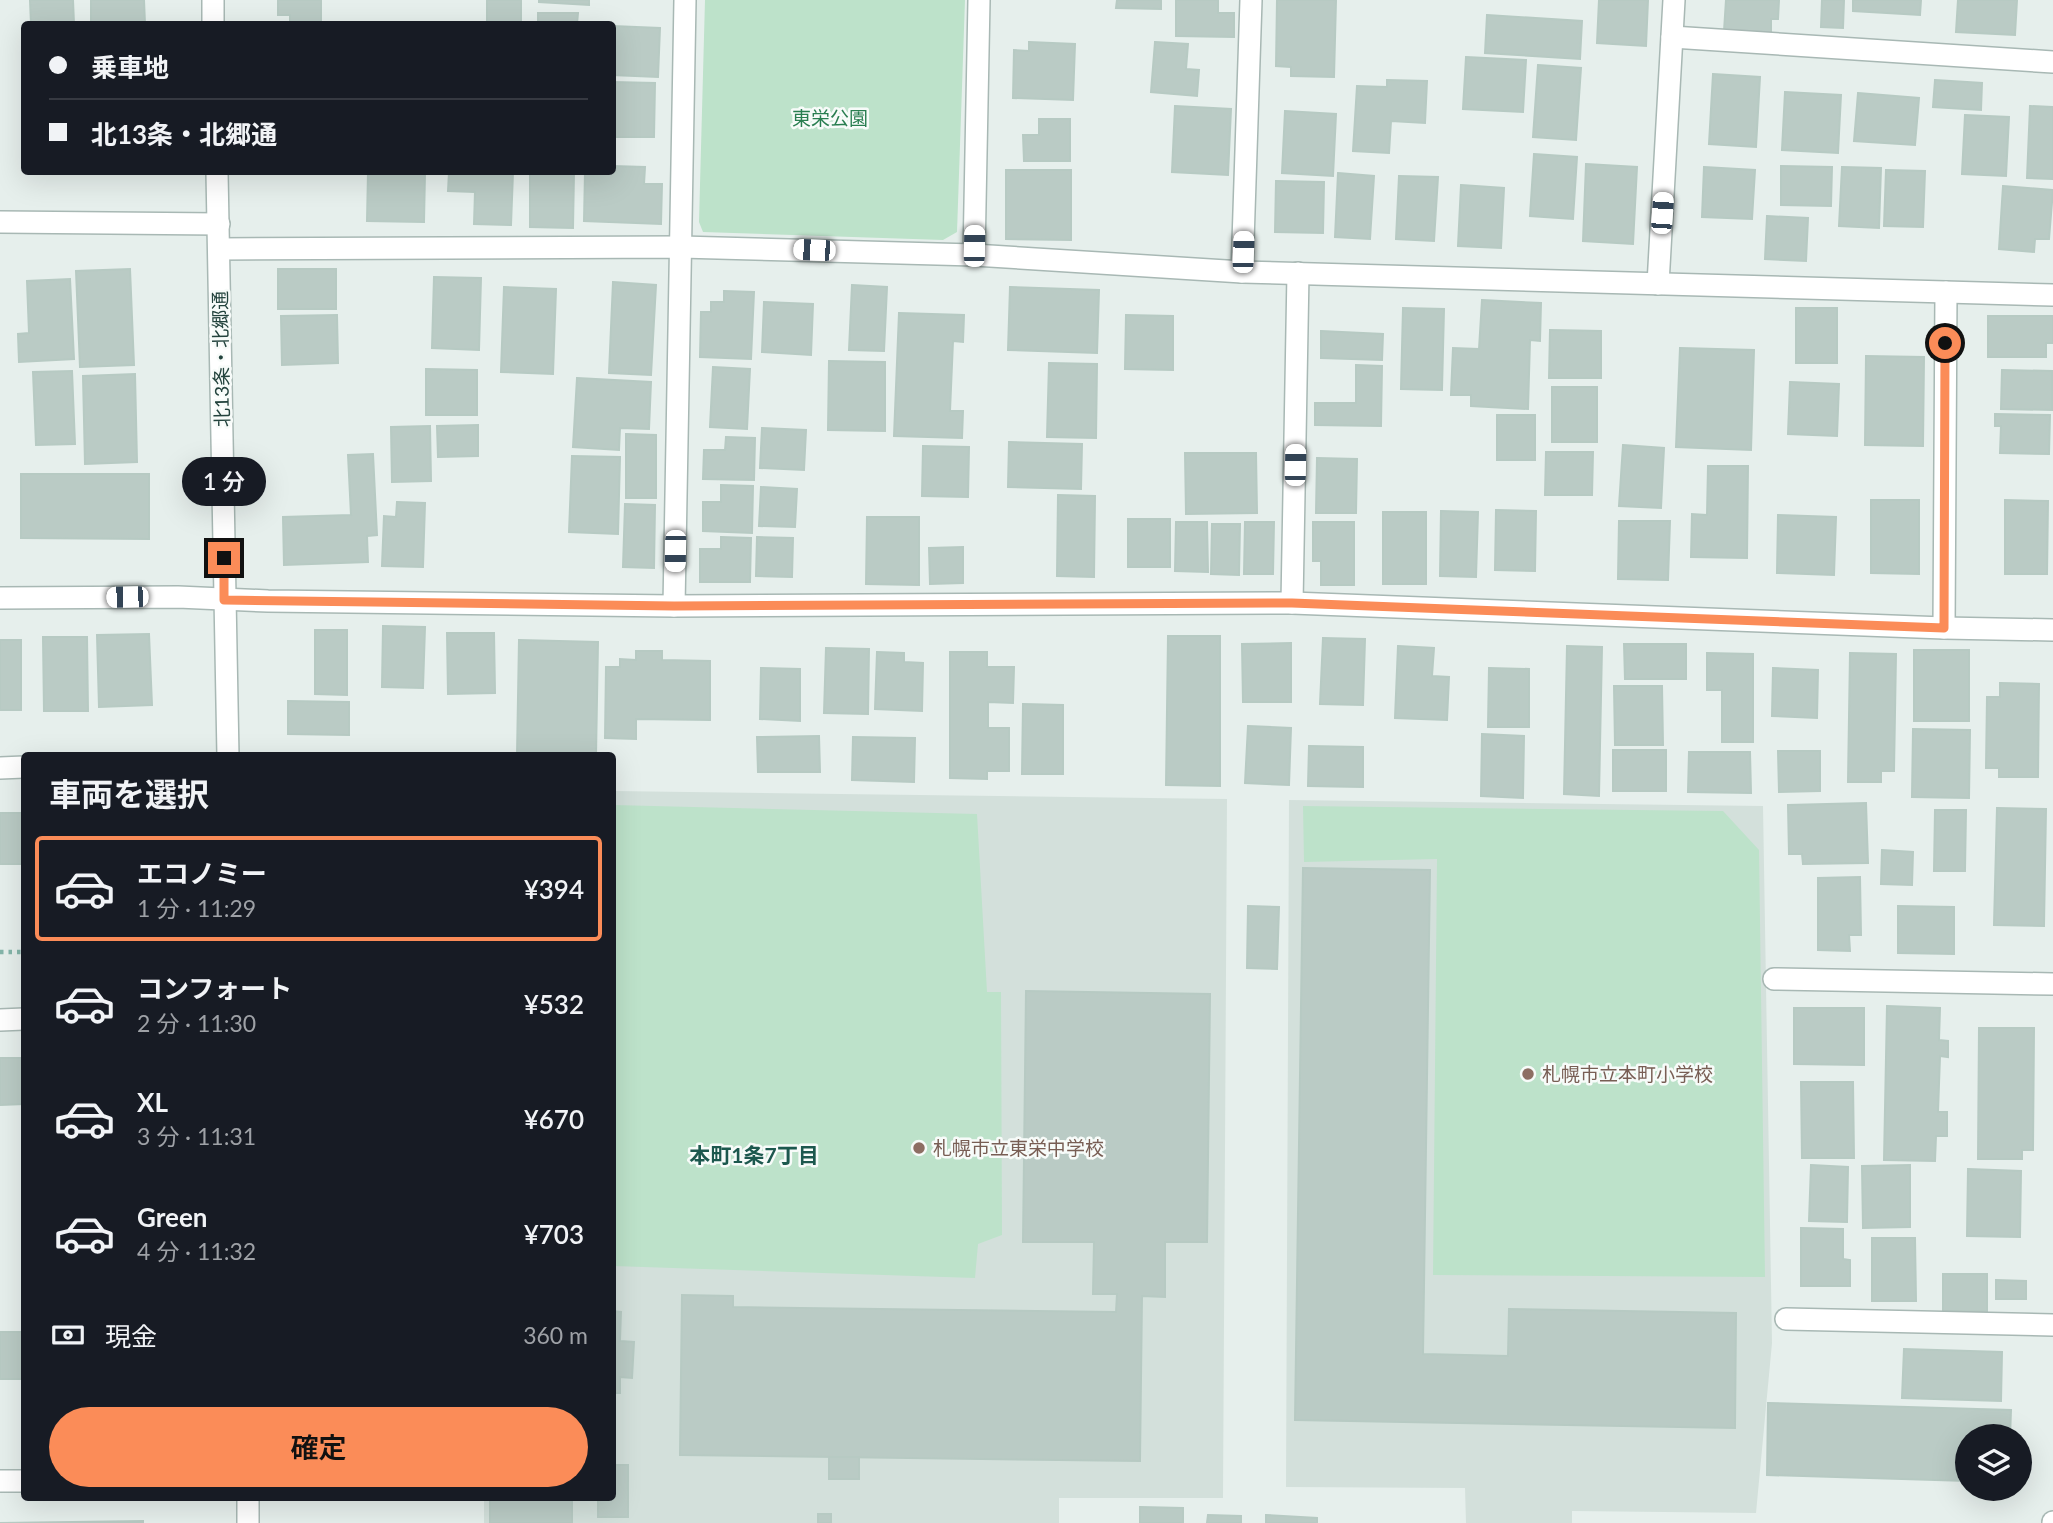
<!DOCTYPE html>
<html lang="ja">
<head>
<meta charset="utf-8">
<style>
  body { margin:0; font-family:Lato,"Noto Sans JP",sans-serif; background:#20242c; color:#f1f3f6; height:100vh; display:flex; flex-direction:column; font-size:26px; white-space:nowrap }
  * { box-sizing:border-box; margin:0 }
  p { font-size:23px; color:#9ea1a6 }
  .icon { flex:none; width:38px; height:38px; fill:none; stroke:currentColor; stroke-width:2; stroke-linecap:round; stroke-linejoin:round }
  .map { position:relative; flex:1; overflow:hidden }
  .drawer { position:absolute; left:21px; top:752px; width:595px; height:749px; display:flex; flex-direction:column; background:#171b24; border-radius:7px; box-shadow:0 7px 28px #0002 }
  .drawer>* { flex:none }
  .guide { position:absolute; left:21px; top:21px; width:595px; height:154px; border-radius:7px; box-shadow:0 7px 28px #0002; display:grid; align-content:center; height:154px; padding:0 28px; background:#171b24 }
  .buttons { position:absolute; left:1955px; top:1424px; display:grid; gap:14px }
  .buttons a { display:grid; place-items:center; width:77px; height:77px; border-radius:50%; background:#171b24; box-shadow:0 7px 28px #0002; font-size:35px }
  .end { position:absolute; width:32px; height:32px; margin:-16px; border:9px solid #fb8c58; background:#111; box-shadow:0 0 0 4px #111 }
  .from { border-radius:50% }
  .bubble { position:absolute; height:49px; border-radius:24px; background:#171b24; box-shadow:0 7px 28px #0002; font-size:23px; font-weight:600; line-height:49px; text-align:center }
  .car { position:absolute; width:21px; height:42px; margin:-21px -10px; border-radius:9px; box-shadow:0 0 5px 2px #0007; background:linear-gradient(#fff 24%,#345 0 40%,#fff 0 76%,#345 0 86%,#fff 0) }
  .guide b { display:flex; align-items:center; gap:24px; height:66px; font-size:26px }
  .guide b+b { border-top:2px solid #363941 }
  .guide i { width:18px; height:18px; background:#f1f3f6 }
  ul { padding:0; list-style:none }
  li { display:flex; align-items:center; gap:21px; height:105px; margin:0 14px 10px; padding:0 14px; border:4px solid transparent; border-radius:7px }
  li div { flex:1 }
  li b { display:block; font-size:26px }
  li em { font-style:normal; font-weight:600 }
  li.selected { border-color:#fb8c58 }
  li>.icon { width:63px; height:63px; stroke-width:1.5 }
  h2 { padding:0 28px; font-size:32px; line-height:84px }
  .pay { display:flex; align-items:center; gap:18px; height:77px; padding:0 28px; font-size:26px }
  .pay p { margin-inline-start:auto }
  .button { display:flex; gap:14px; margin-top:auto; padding:14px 28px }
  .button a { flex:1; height:80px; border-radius:42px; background:#fb8c58; color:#111; font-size:28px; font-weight:600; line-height:80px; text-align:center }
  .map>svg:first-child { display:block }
  .built { fill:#d3e0db }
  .green { fill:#bde2ca }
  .building { fill:#bacbc5; stroke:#b7cac3; stroke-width:2 }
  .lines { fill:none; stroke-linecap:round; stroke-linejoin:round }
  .service-casing { stroke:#a8b8b4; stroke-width:24 }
  .minor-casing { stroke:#a8b8b4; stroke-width:24 }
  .tertiary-casing { stroke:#a8b8b4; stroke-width:24 }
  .path { stroke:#84b5a9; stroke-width:4.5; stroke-dasharray:3.5 5; stroke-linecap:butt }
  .service { stroke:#fff; stroke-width:21 }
  .minor { stroke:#fff; stroke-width:21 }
  .tertiary { stroke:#fff; stroke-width:21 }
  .route { stroke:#fb8c58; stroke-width:9 }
  .education-dot { fill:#8d6e63; stroke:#f7fbf9; stroke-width:2.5 }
  .labels { text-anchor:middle; stroke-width:5; stroke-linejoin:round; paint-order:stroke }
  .park-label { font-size:19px; fill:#297e50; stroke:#f7fbf9 }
  .street-label { font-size:19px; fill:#23433d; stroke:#f7fbf9 }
  .education-label { font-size:19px; fill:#785e54; stroke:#f7fbf9; text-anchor:start }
  .neighbourhood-label { font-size:21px; font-weight:bold; fill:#1c584e; stroke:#f7fbf9 }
</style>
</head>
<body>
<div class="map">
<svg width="2053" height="1523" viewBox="0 0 2053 1523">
  <rect width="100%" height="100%" fill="#e6efec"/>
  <g class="built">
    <path d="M613,791l614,8 -4,699h-164v25h-575v-25h128z"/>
    <path d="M1289,800l474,6 9,537 -16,170 -184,-2v12h-106l-1,-35 -179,-1z"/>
  </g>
  <g class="green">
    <path d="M705,0h260l-8,232 -14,8 -240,-8 -4,-10z"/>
    <path d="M613,805l364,9 10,178h14l1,243 -24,9 -3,34 -362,-12z"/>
    <path d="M1303,806l420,5 36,39 6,427 -332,-2 4,-416 -133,3z"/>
  </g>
  <g class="building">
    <path d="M30,0h43l1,24h-43z"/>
    <path d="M91,0h53l1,24h-54z"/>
    <path d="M278,0h43v24h-31v-9h-12z"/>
    <rect x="487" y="0" width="34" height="24"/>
    <path d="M539,0h50v5l-50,-3z"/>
    <path d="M1117,0h44v9l-45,-1z"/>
    <path d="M1176,0h42v13h16v24l-58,-1z"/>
    <path d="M1277,0h59l-2,77 -43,-1v-9l-15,-1z"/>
    <path d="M1599,0h49l-2,46 -49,-3z"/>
    <path d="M1726,0h53l-1,19h-7v16l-47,-4z"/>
    <path d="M1822,0h22l-1,28 -22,-1z"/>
    <path d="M1853,0h68l-1,15 -67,-4z"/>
    <path d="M1958,0h59l-2,35 -59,-3z"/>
    <path d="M538,13h40l-1,11h-39z"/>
    <path d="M1487,15l95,6 -2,38 -95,-6z"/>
    <path d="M612,26l48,2 -2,49 -46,-2z"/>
    <path d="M1029,42l46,2 -2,56 -60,-2 1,-48 15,1z"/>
    <path d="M1155,42l33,2 -2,25 13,1 -2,26 -46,-4z"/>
    <path d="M1466,57l60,3 -3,52 -60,-3z"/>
    <path d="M1538,65l43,3 -5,72 -43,-3z"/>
    <path d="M1713,74l47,3 -4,70 -47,-3z"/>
    <path d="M1387,80l40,1 -2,42 -34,-2 -2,32 -36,-2 4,-65 30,1z"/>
    <path d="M1935,80l47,3 -1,27 -48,-3z"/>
    <path d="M612,82l43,1 -1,54h-42z"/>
    <path d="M1785,92l56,3 -3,58 -56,-3z"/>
    <path d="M1858,93l61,5 -4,47 -61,-4z"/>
    <path d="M1175,106l56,3 -3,66 -56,-3z"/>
    <path d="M2030,106l23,1v72l-26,-1z"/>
    <path d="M1285,111l51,3 -3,62 -51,-3z"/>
    <path d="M1965,115l44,2 -3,59 -44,-2z"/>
    <path d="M1039,119h31v42h-46l-1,-26h16z"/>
    <path d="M1534,154l43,3 -4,62 -43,-3z"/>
    <path d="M1586,164l51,3 -4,77 -50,-3z"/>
    <path d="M612,166l33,1 -1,17h18l-1,40 -77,-3 1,-49h27z"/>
    <path d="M1781,166l51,1 -1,39 -50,-1z"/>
    <path d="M1704,167l51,3 -3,49 -50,-2z"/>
    <path d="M1842,167l39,1 -2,60 -40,-2z"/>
    <path d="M1006,170h65v70l-65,-1z"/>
    <path d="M1886,170l39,1 -2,56 -39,-1z"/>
    <path d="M368,172h57l-1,50 -57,-1z"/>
    <path d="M449,172h64l-2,53 -37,-1 1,-32 -27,-1z"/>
    <path d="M530,172h44l-1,56 -43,-1z"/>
    <path d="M1338,173l36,3 -4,63 -35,-2z"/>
    <path d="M1399,176l39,1 -4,64 -38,-2z"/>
    <path d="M1276,181l48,1 -1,51 -48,-1z"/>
    <path d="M1461,185l43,3 -3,60 -43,-2z"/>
    <path d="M2003,186l50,4 -4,49h-14l-1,13 -35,-3z"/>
    <path d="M1767,216l41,2 -2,43 -41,-2z"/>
    <path d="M130,269l4,96 -54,2 -4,-96z"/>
    <rect x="278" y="269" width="58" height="40"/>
    <path d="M434,277l47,1 -2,72 -47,-2z"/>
    <path d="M70,279l4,80 -55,3 -1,-28 11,-1 -2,-52z"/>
    <path d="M613,282l43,3 -5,90 -42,-2z"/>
    <path d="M852,285l35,2 -3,64 -35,-1z"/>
    <path d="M504,287l52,2 -3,85 -52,-2z"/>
    <path d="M1010,287l89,3 -2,63 -89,-3z"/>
    <path d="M724,291l30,1 -3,67 -51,-2 1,-45h10v-10h13z"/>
    <path d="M1482,300l59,3 -1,38 -10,-1 -2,69 -57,-3v-11h-20l2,-47 26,1z"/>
    <path d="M764,302l49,2 -2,51 -49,-3z"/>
    <path d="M1403,308l41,1 -2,81 -41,-1z"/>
    <rect x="1796" y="308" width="41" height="55"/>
    <path d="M899,313l65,2 -1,27 -10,-1 -3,70h13l-1,27 -68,-2z"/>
    <path d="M337,315l1,48 -56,2 -1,-49z"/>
    <path d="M1126,315l47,1v54l-48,-1z"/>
    <path d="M1988,316h65v27h-7v14h-58z"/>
    <path d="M1550,330l51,1v47h-52z"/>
    <path d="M1321,331l62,3 -1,26 -61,-2z"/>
    <path d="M1680,348l74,2 -3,100 -75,-3z"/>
    <path d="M1866,356l58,1 -1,89 -58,-1z"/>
    <path d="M829,361l56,1v69l-57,-1z"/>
    <path d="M1049,363l48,1 -1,74 -49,-1z"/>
    <path d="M1356,365l26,1 -1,60 -66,-1v-22h41z"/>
    <path d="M713,367l37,2 -3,60 -37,-2z"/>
    <path d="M426,369l51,1v45h-51z"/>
    <path d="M2002,370l50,1v39l-51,-1z"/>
    <path d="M72,371l3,73 -39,1 -3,-73z"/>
    <path d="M135,374l2,88 -52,2 -2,-88z"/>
    <path d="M577,378l74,4 -2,47 -29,-1 -1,22 -46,-3z"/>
    <path d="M1790,382l49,2 -2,52 -49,-2z"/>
    <rect x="1552" y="387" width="45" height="55"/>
    <path d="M1995,414l55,1 -1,39 -49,-1 1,-27h-6z"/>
    <rect x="1497" y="415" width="38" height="45"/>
    <path d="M478,425v31l-40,1 -1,-31z"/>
    <path d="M430,426l1,55 -39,1 -1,-55z"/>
    <path d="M762,428l44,2 -2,40 -44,-2z"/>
    <path d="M626,434l30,1v63h-30z"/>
    <path d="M726,437l29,1 -1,42 -51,-1 1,-29h21z"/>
    <path d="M1009,442l73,2 -1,45 -73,-2z"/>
    <path d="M1623,445l41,3 -3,60 -42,-2z"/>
    <path d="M923,446l46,1 -1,50 -46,-1z"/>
    <path d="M1546,452h47l-1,43h-47z"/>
    <path d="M1185,453h71l1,60 -71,1z"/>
    <path d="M373,454l4,81 -10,1 1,26 -84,3 -1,-48 68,-2 -3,-60z"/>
    <path d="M572,456l48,1 -2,77 -49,-2z"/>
    <path d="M1317,458l40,1 -1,54h-40z"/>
    <path d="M1708,466h40l-1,92 -56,-1 1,-43 15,1z"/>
    <path d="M21,474h128v65l-128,-1z"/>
    <path d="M721,485l32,1 -1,47 -49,-2v-29h18z"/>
    <path d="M761,487l36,2 -2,38 -36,-1z"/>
    <path d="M1058,495l37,1 -1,81 -37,-1z"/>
    <path d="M1871,500h48v74l-48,-1z"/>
    <path d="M2005,500l43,1 -1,73h-42z"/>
    <path d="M397,502l28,1 -2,64 -41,-1 2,-50 12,1z"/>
    <path d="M625,504l30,1 -1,63 -31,-1z"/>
    <path d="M1496,510l40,1 -1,60 -40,-1z"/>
    <path d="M1441,511l37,1 -2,65 -36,-1z"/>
    <rect x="1383" y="512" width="43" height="72"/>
    <path d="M1778,515l58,2 -2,58 -57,-2z"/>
    <path d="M867,517h52v68l-53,-1z"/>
    <rect x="1128" y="519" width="42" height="48"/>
    <path d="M1619,521h51l-2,59 -50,-1z"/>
    <path d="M1176,522h31l1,50 -33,-1z"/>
    <path d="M1245,522h29l-1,52h-29z"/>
    <path d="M1313,522h41v63h-33v-24h-8z"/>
    <path d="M1212,524h28l-1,51 -28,-1z"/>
    <path d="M721,537l30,1 -1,44h-50v-33h21z"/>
    <path d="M757,537l36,1 -1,39 -36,-1z"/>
    <path d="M963,547v36l-33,1 -1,-36z"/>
    <path d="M383,626l42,1 -2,61 -41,-1z"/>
    <path d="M315,630h32v65l-32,-1z"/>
    <path d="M447,633h47l1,60 -47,1z"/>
    <path d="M149,634l3,71 -53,2 -2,-72z"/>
    <path d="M1168,636h52v150l-54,-1z"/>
    <path d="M43,637h44l1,74h-44z"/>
    <path d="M1323,638l42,1 -2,66 -43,-1z"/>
    <rect x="0" y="640" width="21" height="70"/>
    <path d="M519,640l79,2 -2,114h-79z"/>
    <path d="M1291,643v59h-48l-1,-58z"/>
    <path d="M1624,644h62v35h-61z"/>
    <path d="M1398,646l36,2 -2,28 17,1 -2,43 -52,-2z"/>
    <path d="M1567,646l35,1 -3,149 -35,-2z"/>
    <path d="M826,648l43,1 -1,65 -44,-1z"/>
    <rect x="1914" y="650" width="55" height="71"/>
    <path d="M636,651h26v9l48,1v59l-74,-1v20l-31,-1 1,-71h14v-8l16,1z"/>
    <path d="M877,652l27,1v9l19,1 -1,48 -47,-2z"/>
    <path d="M950,652h37v15h27l-1,36 -25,-1v26h21v43h-22v8l-37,-1z"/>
    <path d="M1707,653l46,1v88h-31v-52h-15z"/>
    <path d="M1850,653l46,1 -2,117h-13v11h-33z"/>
    <path d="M761,668l39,1v52l-40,-2z"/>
    <path d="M1489,668l40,1v58h-41z"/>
    <path d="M1773,668l45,2 -1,48 -45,-2z"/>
    <path d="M2000,683l39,1 -1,93h-39v-9h-13l1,-71h13z"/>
    <path d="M1614,686h48l1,59h-48z"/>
    <path d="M288,701l61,1v33l-61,-1z"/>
    <path d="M1023,704l40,1v69h-41z"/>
    <path d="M1248,726l43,2 -2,57 -44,-2z"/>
    <path d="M1913,729l57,1 -1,68 -57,-1z"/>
    <path d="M1482,734l42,2 -1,62 -42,-2z"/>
    <path d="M819,736l1,36h-62l-1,-35z"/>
    <path d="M853,737l62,1 -1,44 -62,-2z"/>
    <path d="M1309,746l54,1v40l-55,-1z"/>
    <rect x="1613" y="750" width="53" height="41"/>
    <path d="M1778,751h42v40l-41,1z"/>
    <path d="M1689,752h61l1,41 -63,-1z"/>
    <path d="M1866,803l2,60 -65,1 -1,-10h-13l-1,-49z"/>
    <path d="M1997,808l49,1 -2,117 -50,-1z"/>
    <path d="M1935,810h31l-1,61h-31z"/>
    <rect x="0" y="813" width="24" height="51"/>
    <path d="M1882,850l31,2 -1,33 -31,-1z"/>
    <path d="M1303,868l127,2 -7,484 85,2 1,-47 227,4 -1,115 -440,-8z"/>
    <path d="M1860,877l1,58h-12l1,16 -32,-1v-72z"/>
    <path d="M1248,906l31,1 -2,62 -30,-1z"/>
    <path d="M1898,906l56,1v47l-56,-1z"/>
    <path d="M1026,991l184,3 -3,248h-42v55l-23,-1 -2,165 -460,-6 2,-160 51,1v11l383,5 1,-18h-24l1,-52h-71z"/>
    <path d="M1887,1006l53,2 -1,32 9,1v16l-8,-1 -2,56h9v24h-11l-1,25 -51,-1z"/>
    <path d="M1794,1008h70v57l-70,-1z"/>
    <path d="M1979,1028h55l-1,122h-11v9h-44z"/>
    <path d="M0,1058h24v46l-24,1z"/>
    <path d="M1801,1082h52l1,76h-52z"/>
    <path d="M1811,1165l37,2 -1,55 -38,-1z"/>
    <path d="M1910,1165v62l-47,1 -1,-62z"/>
    <path d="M1968,1169l53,2 -1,66 -53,-1z"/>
    <path d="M1801,1228l42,1v30l7,1v26h-49z"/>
    <path d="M1872,1238h43l1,63h-44z"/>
    <rect x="1943" y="1274" width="44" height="37"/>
    <path d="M1996,1280l30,1v18h-30z"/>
    <path d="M612,1311l9,1 -1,29 14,1 -2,36 -12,-1v16h-8z"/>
    <rect x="0" y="1332" width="24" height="47"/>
    <path d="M1904,1349l98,3 -1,49 -99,-3z"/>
    <path d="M1768,1403l243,7 -1,27h-43v44l-200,-6z"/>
    <rect x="829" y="1457" width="30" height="22"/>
    <path d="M612,1465h16v52h-30v-19h14z"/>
    <rect x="490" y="1498" width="82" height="25"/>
    <path d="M1140,1507l43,1v15h-43z"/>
    <rect x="818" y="1514" width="13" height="9"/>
    <path d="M1208,1515l33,1v7h-34z"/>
    <path d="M1266,1515l51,3v5h-51z"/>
    <path d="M143,1521v2h-143z"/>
  </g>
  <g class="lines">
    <g class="service-casing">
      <g id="service">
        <path d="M0,768l24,-1"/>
        <path d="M0,1020l24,-1"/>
        <path d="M0,1481h24"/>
      </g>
    </g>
    <g class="minor-casing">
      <g id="minor">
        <path d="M1672,37l381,25"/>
        <path d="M0,222l219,2"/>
        <path d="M219,249l462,-2 293,8 268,17 811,23"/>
        <path d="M974,255l5,-255"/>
        <path d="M1242,272l9,-272"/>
        <path d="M1658,284l16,-284"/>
        <path d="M0,598l178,-1 90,4 406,5 618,-3 652,25 109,2"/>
        <path d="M1292,603l6,-330"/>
        <path d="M674,606l11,-606"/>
        <path d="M1944,628l2,-336"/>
        <path d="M1774,979l279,5"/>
        <path d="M1786,1319l267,6"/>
        <path d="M2053,1523v-1"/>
      </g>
    </g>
    <g class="tertiary-casing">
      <g id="tertiary">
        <path d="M213,0v24"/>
        <path d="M217,172l11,584"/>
        <path d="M248,1498v25"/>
      </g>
    </g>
    <path class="path" d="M0,952h24"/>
    <use href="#service" class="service"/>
    <use href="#minor" class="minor"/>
    <use href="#tertiary" class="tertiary"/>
  </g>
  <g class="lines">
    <path class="route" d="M224,558v42l450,6 618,-3 652,25 1,-285"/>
  </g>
  <g class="education-dot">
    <circle cx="1528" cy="1074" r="7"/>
    <circle cx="919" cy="1148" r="7"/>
  </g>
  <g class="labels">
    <g class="park-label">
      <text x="830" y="125">東栄公園</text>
    </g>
    <g class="street-label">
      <text transform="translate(221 359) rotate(-91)" y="7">北13条・北郷通</text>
    </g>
    <g class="education-label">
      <text x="1542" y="1081">札幌市立本町小学校</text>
      <text x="933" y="1155">札幌市立東栄中学校</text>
    </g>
    <g class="neighbourhood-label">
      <text x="754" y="1163">本町1条7丁目</text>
    </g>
  </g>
</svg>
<div class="buttons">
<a><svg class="icon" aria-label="layers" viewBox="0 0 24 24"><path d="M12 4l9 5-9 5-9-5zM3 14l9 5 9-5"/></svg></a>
</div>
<i class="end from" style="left:1945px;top:343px"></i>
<i class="end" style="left:224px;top:558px"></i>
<div class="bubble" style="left:182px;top:457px;width:84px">1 分</div>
<i class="car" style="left:1662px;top:213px;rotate:4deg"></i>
<i class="car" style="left:974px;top:246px;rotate:1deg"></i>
<i class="car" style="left:814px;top:250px;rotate:272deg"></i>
<i class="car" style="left:1243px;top:252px;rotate:2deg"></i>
<i class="car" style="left:1295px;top:465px;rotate:1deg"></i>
<i class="car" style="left:675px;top:551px;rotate:181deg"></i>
<i class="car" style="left:127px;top:597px;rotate:269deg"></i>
<div class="guide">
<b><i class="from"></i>乗車地</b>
<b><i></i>北13条・北郷通</b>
</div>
<section class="drawer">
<h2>車両を選択</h2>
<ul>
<li class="selected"><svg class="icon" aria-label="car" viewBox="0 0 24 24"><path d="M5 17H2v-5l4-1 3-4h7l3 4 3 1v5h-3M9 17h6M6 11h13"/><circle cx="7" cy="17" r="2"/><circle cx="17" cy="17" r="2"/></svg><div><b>エコノミー</b><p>1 分 · 11:29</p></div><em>¥394</em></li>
<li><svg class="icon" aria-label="car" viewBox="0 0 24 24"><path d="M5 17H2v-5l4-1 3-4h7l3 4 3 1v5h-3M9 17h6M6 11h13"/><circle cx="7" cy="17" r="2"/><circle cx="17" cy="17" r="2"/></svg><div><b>コンフォート</b><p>2 分 · 11:30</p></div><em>¥532</em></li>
<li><svg class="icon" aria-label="car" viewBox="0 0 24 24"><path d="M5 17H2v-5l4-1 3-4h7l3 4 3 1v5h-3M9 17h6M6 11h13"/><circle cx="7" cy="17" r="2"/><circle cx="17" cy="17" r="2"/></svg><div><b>XL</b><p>3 分 · 11:31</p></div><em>¥670</em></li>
<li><svg class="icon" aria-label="car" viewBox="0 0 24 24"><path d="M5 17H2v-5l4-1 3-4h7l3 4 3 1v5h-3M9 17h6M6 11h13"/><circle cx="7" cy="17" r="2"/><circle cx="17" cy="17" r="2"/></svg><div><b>Green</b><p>4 分 · 11:32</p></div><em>¥703</em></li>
</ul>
<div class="pay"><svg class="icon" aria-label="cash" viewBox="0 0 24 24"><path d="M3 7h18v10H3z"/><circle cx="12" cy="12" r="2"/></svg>現金<p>360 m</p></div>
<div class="button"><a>確定</a></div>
</section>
</div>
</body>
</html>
